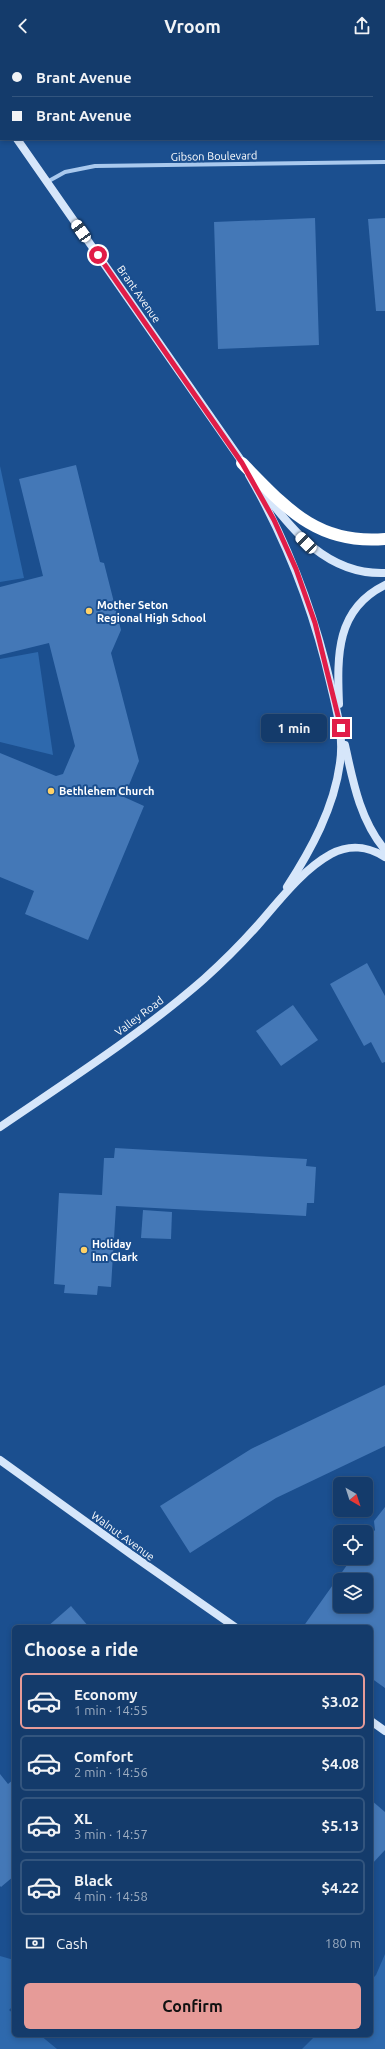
<!DOCTYPE html>
<html lang="en">
<head>
<meta charset="utf-8">
<style>
  body { margin:0; font-family:Ubuntu,sans-serif; background:#214673; color:#f1f3f6; height:100vh; display:flex; flex-direction:column; font-size:15px; white-space:nowrap }
  * { box-sizing:border-box; margin:0 }
  p { font-size:13px; color:#9dadc1 }
  .icon { flex:none; width:22px; height:22px; fill:none; stroke:currentColor; stroke-width:2; stroke-linecap:round; stroke-linejoin:round }
  .map { position:relative; flex:1; overflow:hidden }
  .side { position:absolute; left:12px; top:1573px; width:361px; height:412px; display:flex; flex-direction:column; background:#143b6b; border-radius:6px; box-shadow:0 2px 6px #0003,0 0 0 1px #33557e }
  .side>* { flex:none }
  .top-card { position:absolute; left:0px; top:0px; width:385px; height:88px; box-shadow:0 2px 6px #0003,0 0 0 1px #33557e; display:grid; align-content:center; height:88px; padding:0 12px; background:#143b6b }
  .needle { width:26px; rotate:141deg }
  .fabs { position:absolute; left:333px; top:1425px; display:grid; gap:8px }
  .fabs a { display:grid; place-items:center; width:40px; height:40px; border-radius:6px; background:#143b6b; box-shadow:0 2px 6px #0003,0 0 0 1px #33557e; font-size:20px }
  .end { position:absolute; width:18px; height:18px; margin:-9px; border:5px solid #e11d48; background:#fff; box-shadow:0 0 0 2px #fff }
  .from { border-radius:50% }
  .bubble { position:absolute; height:28px; border-radius:6px; background:#143b6b; box-shadow:0 2px 6px #0003,0 0 0 1px #33557e; font-size:13px; font-weight:700; line-height:28px; text-align:center }
  .car { position:absolute; width:12px; height:24px; margin:-12px -6px; border-radius:5px; box-shadow:0 0 3px 1px #0007; background:linear-gradient(#fff 24%,#345 0 40%,#fff 0 76%,#345 0 86%,#fff 0) }
  .top-card b { display:flex; align-items:center; gap:14px; height:38px; font-size:15px }
  .top-card b+b { border-top:1px solid #33557e }
  .top-card i { width:10px; height:10px; background:#f1f3f6 }
  ul { padding:0; list-style:none }
  li { display:flex; align-items:center; gap:12px; height:56px; margin:0 8px 6px; padding:0 4px; border:2px solid #33557e; border-radius:6px }
  li div { flex:1 }
  li b { display:block; font-size:15px }
  li em { font-style:normal; font-weight:700 }
  li.active { border-color:#e69b98 }
  li>.icon { width:36px; height:36px; stroke-width:1.5 }
  h2 { padding:0 12px; font-size:18px; line-height:48px }
  .pay { display:flex; align-items:center; gap:10px; height:44px; padding:0 12px; font-size:15px }
  .pay p { margin-inline-start:auto }
  .button { display:flex; gap:8px; margin-top:auto; padding:8px 12px }
  .button a { flex:1; height:46px; border-radius:6px; background:#e69b98; color:#111; font-size:16px; font-weight:700; line-height:46px; text-align:center }
  header { display:flex; justify-content:space-between; align-items:center; height:52px; padding:0 12px; background:#143b6b; font-size:18px; font-weight:700 }
  .map>svg:first-child { display:block }
  .green { fill:#2e69ad }
  .building { fill:#4478b7; fill-rule:evenodd }
  .lines { fill:none; stroke-linecap:round; stroke-linejoin:round }
  .street { stroke:#a9c9ee; stroke-width:4 }
  .secondary { stroke:#d6e6fa; stroke-width:8 }
  .highway { stroke:#fff; stroke-width:12 }
  .route { stroke:#e11d48; stroke-width:5 }
  .poi-dot { fill:#ffd166; stroke:#1b4f8f; stroke-width:1.5 }
  .labels { text-anchor:middle; stroke-width:4; stroke-linejoin:round; paint-order:stroke }
  .street-label { font-size:11px; fill:#fff; stroke:#1b4f8f }
  .poi-label { font-size:11px; font-weight:bold; fill:#fff; stroke:#1b4f8f; text-anchor:start }
</style>
</head>
<body>
<header><svg class="icon" aria-label="back" viewBox="0 0 24 24"><path d="M15 5l-7 7 7 7"/></svg>Vroom<svg class="icon" aria-label="share" viewBox="0 0 24 24"><path d="M12 15V3M7 8l5-5 5 5M5 13v7h14v-7"/></svg></header>
<div class="map">
<svg width="385" height="1997" viewBox="0 0 385 1997">
  <rect width="100%" height="100%" fill="#1b4f8f"/>
  <g class="green">
    <path d="M0,414l24,112 -24,4z"/>
    <path d="M38,600l15,103 -53,-13v-83z"/>
    <path d="M385,1902v95h-83l14,-14h55v-55l5,-5z"/>
    <path d="M0,1904l14,4v45l-5,5 5,4v21h26l17,14h-57z"/>
  </g>
  <g class="building">
    <path d="M315,166l4,127 -101,4 -4,-127z"/>
    <path d="M385,166v93h-9l-8,-92z"/>
    <path d="M76,413l24,97 4,1 17,67 -10,23 28,108 -15,36 20,9 -56,134 -63,-26 9,-23 -34,-14v-124l56,23 7,-2 12,-28 -26,-103 -49,12v-68l43,-11 -24,-97z"/>
    <path d="M367,911l18,33v66l-3,1 -11,-21 -7,4 -34,-62z"/>
    <path d="M293,953l25,35 -37,26 -25,-35z"/>
    <path d="M115,1096l192,11 -1,7 10,1 -2,36h-7l-1,13 -190,-10 -5,81 -13,-1 -1,9 -33,-2 1,-8 -11,-1 5,-91 43,2 2,-37h10z"/>
    <path d="M143,1158l29,2 -1,27 -30,-1z"/>
    <path d="M385,1333v61l-109,52 -86,55 -30,-47 91,-57z"/>
    <path d="M385,1455v181l-14,-10v-51h-68l49,-69h14v-7l3,-4 -3,-3v-3l9,-11 -1,-9zM340,1528h26v26h-26z"/>
    <path d="M71,1554l18,21h-42z"/>
    <path d="M0,1722l8,10 6,-5v97l-13,11 -1,-1z"/>
    <path d="M371,1748l14,12v38l-14,15z"/>
  </g>
  <g class="lines">
    <path class="street" d="M47,130l18,-10 30,-6 290,-4"/>
    <g class="secondary">
      <path d="M0,64l1,1"/>
      <path d="M17,87l228,327"/>
      <path d="M249,423c38,66 65,136 82,211 6,26 13,50 9,77 -6,45 -29,87 -53,124"/>
      <path d="M262,438c31,42 66,85 123,83"/>
      <path d="M339,652c-2,-49 -3,-95 46,-119"/>
      <path d="M345,693c8,37 15,75 40,105"/>
      <path d="M0,1075c69,-47 141,-93 204,-148 19,-17 37,-35 53,-53 22,-25 45,-56 74,-72 19,-10 36,-8 54,3"/>
      <path d="M0,1408l132,95 103,72"/>
      <path d="M371,1669l14,10"/>
    </g>
    <path class="highway" d="M242,411c44,45 75,82 143,76"/>
  </g>
  <g class="lines">
    <path class="route" d="M98,203l144,208 32,57 22,49 19,54 26,105"/>
  </g>
  <g class="poi-dot">
    <circle cx="89" cy="559" r="4"/>
    <circle cx="51" cy="739" r="4"/>
    <circle cx="84" cy="1198" r="4"/>
  </g>
  <g class="labels">
    <g class="street-label">
      <text transform="translate(214 104) rotate(-1)" y="4">Gibson Boulevard</text>
      <text transform="translate(139 242) rotate(55)" y="4">Brant Avenue</text>
      <text transform="translate(139 964) rotate(-37)" y="4">Valley Road</text>
      <text transform="translate(123 1484) rotate(36)" y="4">Walnut Avenue</text>
    </g>
    <g class="poi-label">
      <text x="97" y="557">Mother Seton<tspan x="97" dy="13">Regional High School</tspan></text>
      <text x="59" y="743">Bethlehem Church</text>
      <text x="92" y="1196">Holiday<tspan x="92" dy="13">Inn Clark</tspan></text>
    </g>
  </g>
</svg>
<div class="fabs">
<a><svg class="needle" viewBox="-14 -14 28 28"><path d="M0-13l5 13h-10z" fill="#e53935"/><path d="M0 13l5-13h-10z" fill="#9dadc1"/></svg></a>
<a><svg class="icon" aria-label="locate" viewBox="0 0 24 24"><circle cx="12" cy="12" r="6"/><path d="M12 2v4M12 18v4M2 12h4M18 12h4"/></svg></a>
<a><svg class="icon" aria-label="layers" viewBox="0 0 24 24"><path d="M12 4l9 5-9 5-9-5zM3 14l9 5 9-5"/></svg></a>
</div>
<i class="end from" style="left:98px;top:203px"></i>
<i class="end" style="left:341px;top:676px"></i>
<div class="bubble" style="left:261px;top:662px;width:66px">1 min</div>
<i class="car" style="left:81px;top:179px;rotate:325deg"></i>
<i class="car" style="left:306px;top:491px;rotate:315deg"></i>
<div class="top-card">
<b><i class="from"></i>Brant Avenue</b>
<b><i></i>Brant Avenue</b>
</div>
<section class="side">
<h2>Choose a ride</h2>
<ul>
<li class="active"><svg class="icon" aria-label="car" viewBox="0 0 24 24"><path d="M5 17H2v-5l4-1 3-4h7l3 4 3 1v5h-3M9 17h6M6 11h13"/><circle cx="7" cy="17" r="2"/><circle cx="17" cy="17" r="2"/></svg><div><b>Economy</b><p>1 min · 14:55</p></div><em>$3.02</em></li>
<li><svg class="icon" aria-label="car" viewBox="0 0 24 24"><path d="M5 17H2v-5l4-1 3-4h7l3 4 3 1v5h-3M9 17h6M6 11h13"/><circle cx="7" cy="17" r="2"/><circle cx="17" cy="17" r="2"/></svg><div><b>Comfort</b><p>2 min · 14:56</p></div><em>$4.08</em></li>
<li><svg class="icon" aria-label="car" viewBox="0 0 24 24"><path d="M5 17H2v-5l4-1 3-4h7l3 4 3 1v5h-3M9 17h6M6 11h13"/><circle cx="7" cy="17" r="2"/><circle cx="17" cy="17" r="2"/></svg><div><b>XL</b><p>3 min · 14:57</p></div><em>$5.13</em></li>
<li><svg class="icon" aria-label="car" viewBox="0 0 24 24"><path d="M5 17H2v-5l4-1 3-4h7l3 4 3 1v5h-3M9 17h6M6 11h13"/><circle cx="7" cy="17" r="2"/><circle cx="17" cy="17" r="2"/></svg><div><b>Black</b><p>4 min · 14:58</p></div><em>$4.22</em></li>
</ul>
<div class="pay"><svg class="icon" aria-label="cash" viewBox="0 0 24 24"><path d="M3 7h18v10H3z"/><circle cx="12" cy="12" r="2"/></svg>Cash<p>180 m</p></div>
<div class="button"><a>Confirm</a></div>
</section>
</div>
</body>
</html>
